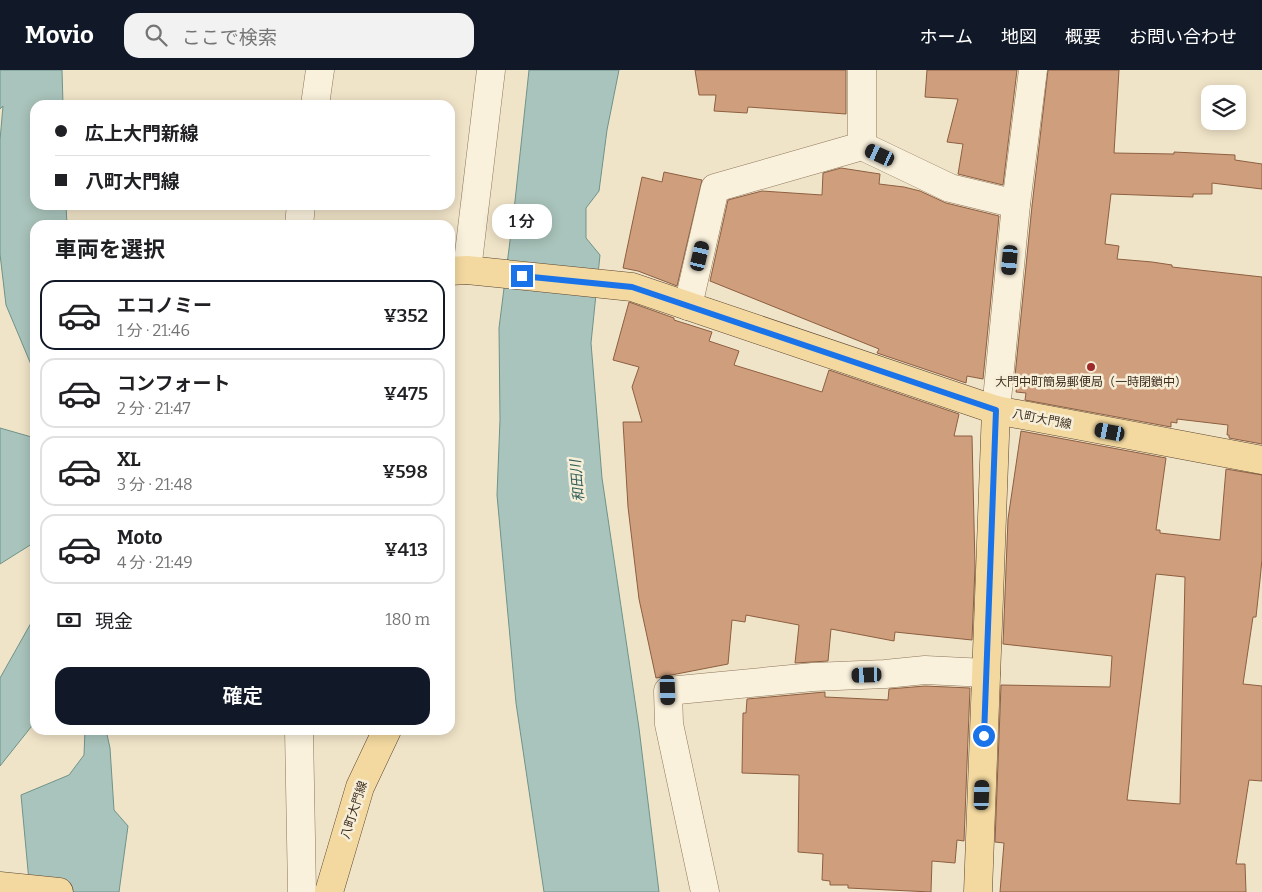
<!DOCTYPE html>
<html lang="ja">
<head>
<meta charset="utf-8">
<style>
  body { margin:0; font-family:Bitter,"Noto Sans JP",serif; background:#f2f2f2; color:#202124; height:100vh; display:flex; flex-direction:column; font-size:19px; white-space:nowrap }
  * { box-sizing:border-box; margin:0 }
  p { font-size:16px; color:#757577 }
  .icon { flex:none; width:28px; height:28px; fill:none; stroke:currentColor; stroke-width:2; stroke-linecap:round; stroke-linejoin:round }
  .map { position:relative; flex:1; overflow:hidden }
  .sheet { position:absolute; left:30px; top:150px; width:425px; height:515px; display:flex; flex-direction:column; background:#fff; border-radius:15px; box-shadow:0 2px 12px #0003 }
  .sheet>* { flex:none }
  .hud { position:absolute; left:30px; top:30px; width:425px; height:110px; border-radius:15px; box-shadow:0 2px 12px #0003; display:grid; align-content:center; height:110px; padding:0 25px; background:#fff }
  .fabs { position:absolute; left:1201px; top:15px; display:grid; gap:10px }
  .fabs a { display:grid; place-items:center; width:45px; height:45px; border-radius:10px; background:#fff; box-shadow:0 2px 12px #0003; font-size:25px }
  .end { position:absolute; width:22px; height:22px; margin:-11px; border:6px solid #1a73e8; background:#fff; box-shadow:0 0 0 2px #fff }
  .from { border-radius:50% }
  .bubble { position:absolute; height:35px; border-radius:15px; background:#fff; box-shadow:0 2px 12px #0003; font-size:16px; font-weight:600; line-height:35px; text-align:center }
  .car { position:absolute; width:15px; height:30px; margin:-15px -8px; border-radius:6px; box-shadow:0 0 4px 1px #0007; background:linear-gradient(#222 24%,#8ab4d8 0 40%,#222 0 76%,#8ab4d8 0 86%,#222 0) }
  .hud b { display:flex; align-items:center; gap:18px; height:48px; font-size:19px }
  .hud b+b { border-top:1px solid #e0e0e0 }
  .hud i { width:12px; height:12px; background:#202124 }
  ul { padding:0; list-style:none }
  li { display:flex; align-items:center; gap:15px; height:70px; margin:0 10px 8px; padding:0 15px; border:2px solid #e0e0e0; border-radius:15px }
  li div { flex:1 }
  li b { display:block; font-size:19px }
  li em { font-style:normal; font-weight:600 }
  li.selected { border-color:#111827 }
  li>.icon { width:45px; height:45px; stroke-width:1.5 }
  h2 { padding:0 25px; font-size:22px; line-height:60px }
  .pay { display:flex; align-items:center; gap:12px; height:55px; padding:0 25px; font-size:19px }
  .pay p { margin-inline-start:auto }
  .button { display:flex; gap:10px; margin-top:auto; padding:10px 25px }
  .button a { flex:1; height:58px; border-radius:15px; background:#111827; color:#fff; font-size:20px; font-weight:600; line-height:58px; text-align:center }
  header { display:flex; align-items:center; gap:30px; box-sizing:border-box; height:70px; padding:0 25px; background:#111827; color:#fff }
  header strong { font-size:24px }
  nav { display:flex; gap:28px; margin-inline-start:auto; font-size:18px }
  .search { width:350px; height:45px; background:#f2f2f2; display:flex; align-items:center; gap:12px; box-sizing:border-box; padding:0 18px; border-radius:15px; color:#757577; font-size:19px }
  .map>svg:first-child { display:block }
  .water { fill:#a9c4bc; stroke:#6f938a }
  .building { fill:#cf9f7d; stroke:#8d5f41; fill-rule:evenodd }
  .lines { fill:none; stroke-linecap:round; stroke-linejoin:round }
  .minor-casing { stroke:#8d765c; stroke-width:29 }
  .major-casing { stroke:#5b4430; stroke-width:29 }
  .minor { stroke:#faf1dc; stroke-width:28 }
  .major { stroke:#f3d9a0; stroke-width:28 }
  .route { stroke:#1a73e8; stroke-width:6 }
  .poi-dot { fill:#9e2a2b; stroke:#f7eed8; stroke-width:2 }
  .labels { text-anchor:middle; stroke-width:5; stroke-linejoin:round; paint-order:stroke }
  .poi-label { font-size:12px; fill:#3d2e20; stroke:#f7eed8 }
  .street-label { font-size:12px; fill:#3d2e20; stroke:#f7eed8 }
  .water-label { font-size:14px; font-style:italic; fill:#2f5d5a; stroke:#f7eed8 }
</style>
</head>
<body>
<header>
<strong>Movio</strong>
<div class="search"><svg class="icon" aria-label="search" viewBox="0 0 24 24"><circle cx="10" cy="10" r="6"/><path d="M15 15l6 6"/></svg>ここで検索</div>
<nav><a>ホーム</a><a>地図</a><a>概要</a><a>お問い合わせ</a></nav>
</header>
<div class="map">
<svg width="1262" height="822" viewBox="0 0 1262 822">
  <rect width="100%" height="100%" fill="#f0e4c8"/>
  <g class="water">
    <path d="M0,0h62l1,35h-28v100h31l1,20h-32v149l-29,-69 -6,-51v-114l3,-34 -3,3z"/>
    <path d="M529,0h90l-12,60 -8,61 -13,17v30l14,17 -9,88 11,135 37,250 20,164h-115l-28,-189 -19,-208 3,-75 -1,-92 16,-127z"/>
    <path d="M0,358l35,10v104l-35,22z"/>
    <path d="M35,532v120l-35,44v-88l31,-55z"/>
    <path d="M85,660h21l4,18 4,62 14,16 -9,66h-89l-9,-97 48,-20 15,-20z"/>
  </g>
  <g class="building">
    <path d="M695,0h151v44l-98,-7 -1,6 -33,-2 2,-16h-17z"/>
    <path d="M927,0h90l-14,115 -45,-11 5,-30 -16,-2 11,-43 -33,-2z"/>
    <path d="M1048,0h71l-5,83 60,1v-2l61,3v5l27,4v25l-50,-6v11h-19v3l-82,-3 -6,50 14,2 -2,13 35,3 20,3v2l90,10v167l-33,-6v-3h-2l1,-10 -51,-6v4l-6,-1v5l-146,-27 1,-7 -10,-1 1,-6h-3l18,-180z"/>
    <path d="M841,98l39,6 -1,10 25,3 16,4 26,12 53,13 -16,163 -16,-3 -1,7 -89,-30 2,-4 -169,-68 18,-81 34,-9 60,4 1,-22z"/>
    <path d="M664,102l38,8 -25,106 -39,-15 -15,-3 19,-91 20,5z"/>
    <path d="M629,232l45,16v2l38,12 -3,9 30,10 -5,14 88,27 7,-22 130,44 -5,22h18l3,131 -3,73 -77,-8 -1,9 -63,-12 -3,32 -33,2 4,-38 -53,-10 -1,7 -13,-2 -4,44 -72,14 -17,-79 -11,-92 -5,-85h19l-10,-35 7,-20 -26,-7z"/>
    <path d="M1021,361l145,27 -10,72h4v3l60,7 6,-71 36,6v84l-2,21 -4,37h-3l-10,67 19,2v95l-13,-1 -13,84h9l1,28h-246l4,-49 -9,-1 6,-157 109,2 2,-31 -109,-12 5,-125zM1156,504l29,3 -5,227 -53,-4z"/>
    <path d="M925,616l45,2 -6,153 -7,-1 -2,23 -23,-2 -1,31 -83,-4v-3h-18v-4l-8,-1 1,-26 -25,-2 1,-77 -57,-2 1,-60h3l1,-14 78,-7v5l63,3 1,-11z"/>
  </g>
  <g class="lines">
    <g class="minor-casing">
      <g id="minor">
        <path d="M862,0v76l88,42 66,16"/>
        <path d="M315,35l5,-35"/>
        <path d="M299,155l2,-20"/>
        <path d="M467,200l24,-200"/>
        <path d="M688,236l27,-118 147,-42"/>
        <path d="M996,340l20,-206 17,-134"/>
        <path d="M299,660l3,162"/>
        <path d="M705,822l-36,-168 -1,-33 145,-14 72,-3 40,-4 61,3"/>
      </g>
    </g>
    <g class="major-casing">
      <g id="major">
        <path d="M450,201l17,-1 165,17 364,123 266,50"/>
        <path d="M0,816l59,6"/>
        <path d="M329,822l31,-105 27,-57"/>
        <path d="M978,822l18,-482"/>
      </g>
    </g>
    <use href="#minor" class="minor"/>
    <use href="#major" class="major"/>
  </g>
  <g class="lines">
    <path class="route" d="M522,206l110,11 364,123 -12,326"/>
  </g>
  <circle class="poi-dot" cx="1091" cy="297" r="5"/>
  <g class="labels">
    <g class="poi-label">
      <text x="1091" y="316">大門中町簡易郵便局（一時閉鎖中）</text>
    </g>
    <g class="street-label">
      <text transform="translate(1042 349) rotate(11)" y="4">八町大門線</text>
      <text transform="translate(354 740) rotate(-72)" y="4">八町大門線</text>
    </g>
    <g class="water-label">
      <text transform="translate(577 411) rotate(-95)" y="5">和田川</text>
    </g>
  </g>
</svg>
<div class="fabs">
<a><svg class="icon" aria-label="layers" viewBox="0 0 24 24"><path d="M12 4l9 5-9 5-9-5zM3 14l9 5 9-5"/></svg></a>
</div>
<i class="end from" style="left:984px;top:666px"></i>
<i class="end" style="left:522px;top:206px"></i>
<div class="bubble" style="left:492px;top:134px;width:60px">1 分</div>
<i class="car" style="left:880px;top:85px;rotate:295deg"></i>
<i class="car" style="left:700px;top:186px;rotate:13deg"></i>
<i class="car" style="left:1010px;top:190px;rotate:185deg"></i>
<i class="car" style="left:1110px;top:362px;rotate:281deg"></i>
<i class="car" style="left:867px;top:605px;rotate:268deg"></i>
<i class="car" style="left:668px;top:620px;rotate:178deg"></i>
<i class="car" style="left:982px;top:725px;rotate:2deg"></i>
<div class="hud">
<b><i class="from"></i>広上大門新線</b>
<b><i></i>八町大門線</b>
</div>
<section class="sheet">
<h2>車両を選択</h2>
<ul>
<li class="selected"><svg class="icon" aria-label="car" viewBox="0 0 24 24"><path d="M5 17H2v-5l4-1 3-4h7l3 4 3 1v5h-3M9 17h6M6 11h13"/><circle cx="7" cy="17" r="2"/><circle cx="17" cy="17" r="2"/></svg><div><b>エコノミー</b><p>1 分 · 21:46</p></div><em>¥352</em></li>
<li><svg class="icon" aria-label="car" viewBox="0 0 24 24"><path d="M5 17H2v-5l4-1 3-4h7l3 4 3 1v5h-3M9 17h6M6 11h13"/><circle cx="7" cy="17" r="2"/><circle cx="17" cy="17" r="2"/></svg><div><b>コンフォート</b><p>2 分 · 21:47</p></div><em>¥475</em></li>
<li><svg class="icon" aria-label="car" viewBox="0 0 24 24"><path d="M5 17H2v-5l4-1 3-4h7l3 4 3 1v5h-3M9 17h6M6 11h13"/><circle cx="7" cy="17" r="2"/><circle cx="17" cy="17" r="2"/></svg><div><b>XL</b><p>3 分 · 21:48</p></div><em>¥598</em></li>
<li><svg class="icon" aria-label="car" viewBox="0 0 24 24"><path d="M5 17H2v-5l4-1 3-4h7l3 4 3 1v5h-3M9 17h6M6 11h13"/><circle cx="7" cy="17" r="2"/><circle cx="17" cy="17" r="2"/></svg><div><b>Moto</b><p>4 分 · 21:49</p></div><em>¥413</em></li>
</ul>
<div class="pay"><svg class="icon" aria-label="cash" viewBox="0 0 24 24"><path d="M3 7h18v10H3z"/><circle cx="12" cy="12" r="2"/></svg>現金<p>180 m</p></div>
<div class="button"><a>確定</a></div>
</section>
</div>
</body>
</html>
